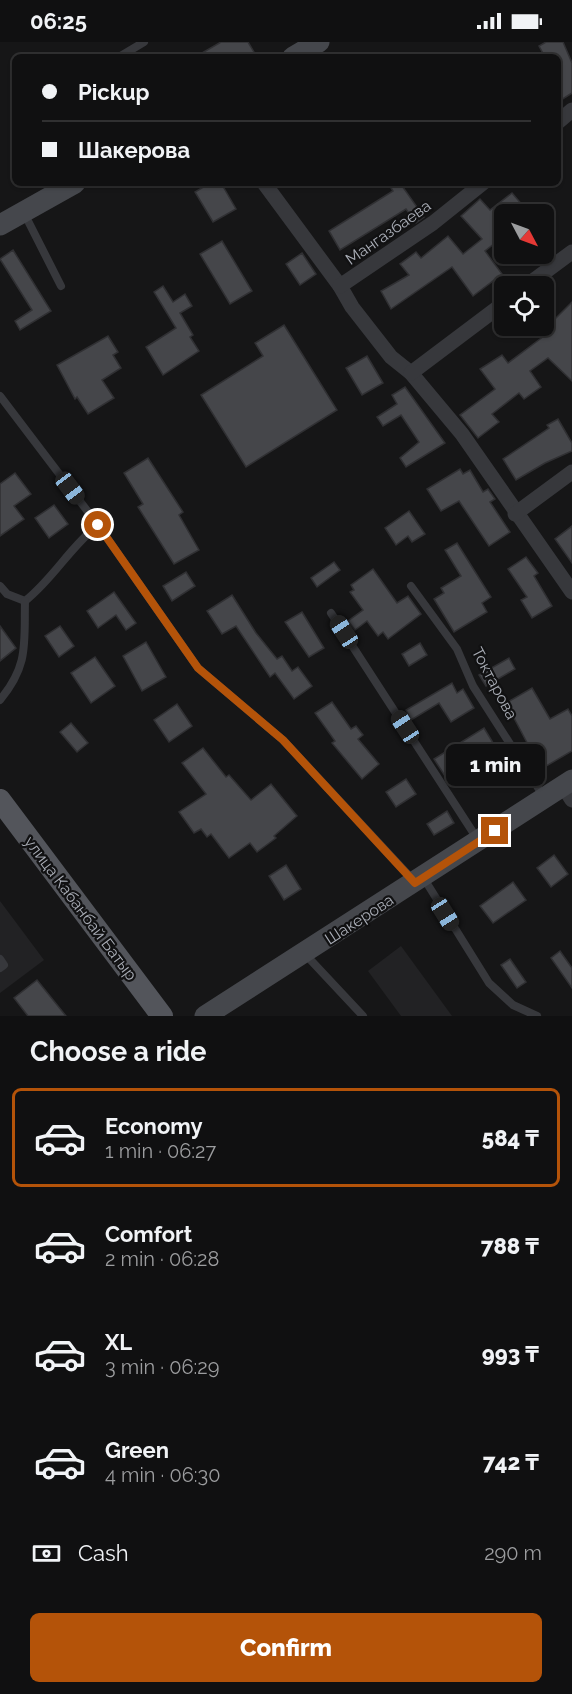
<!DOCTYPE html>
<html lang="en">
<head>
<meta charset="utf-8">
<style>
  body { margin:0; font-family:Raleway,sans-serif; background:#1e1e1f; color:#f1f3f6; height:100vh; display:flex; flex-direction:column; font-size:22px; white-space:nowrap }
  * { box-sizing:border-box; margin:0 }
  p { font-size:20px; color:#9c9d9f }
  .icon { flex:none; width:33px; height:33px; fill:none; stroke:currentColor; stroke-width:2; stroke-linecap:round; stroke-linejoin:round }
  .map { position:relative; height:974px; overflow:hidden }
  .panel { display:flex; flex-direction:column; background:#101011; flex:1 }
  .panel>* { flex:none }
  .banner { position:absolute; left:12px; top:12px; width:549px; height:132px; border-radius:9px; box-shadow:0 2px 4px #0004,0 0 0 2px #303031; display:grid; align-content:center; height:132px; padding:0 30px; background:#101011 }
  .needle { width:39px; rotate:131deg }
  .tools { position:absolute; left:494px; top:162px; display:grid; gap:12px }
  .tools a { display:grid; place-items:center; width:60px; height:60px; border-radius:9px; background:#101011; box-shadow:0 2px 4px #0004,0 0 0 2px #303031; font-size:30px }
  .end { position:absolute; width:27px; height:27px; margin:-14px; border:8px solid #b45309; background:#fff; box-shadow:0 0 0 3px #fff }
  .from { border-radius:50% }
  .bubble { position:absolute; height:42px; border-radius:9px; background:#101011; box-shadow:0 2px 4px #0004,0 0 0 2px #303031; font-size:20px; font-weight:800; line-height:42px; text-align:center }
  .car { position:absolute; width:18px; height:36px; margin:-18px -9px; border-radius:8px; box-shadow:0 0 4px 2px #0007; background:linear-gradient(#222 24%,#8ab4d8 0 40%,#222 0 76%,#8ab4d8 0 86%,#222 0) }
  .banner b { display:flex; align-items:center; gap:21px; height:57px; font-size:22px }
  .banner b+b { border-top:2px solid #303031 }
  .banner i { width:15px; height:15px; background:#f1f3f6 }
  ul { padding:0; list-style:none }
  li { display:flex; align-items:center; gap:18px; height:99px; margin:0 12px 9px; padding:0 18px; border:3px solid transparent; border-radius:9px }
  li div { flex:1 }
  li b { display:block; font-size:22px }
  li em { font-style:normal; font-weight:800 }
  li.active { border-color:#b45309 }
  li>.icon { width:54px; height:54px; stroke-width:1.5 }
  h2 { padding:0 30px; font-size:27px; line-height:72px }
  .pay { display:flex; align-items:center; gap:15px; height:66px; padding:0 30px; font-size:22px }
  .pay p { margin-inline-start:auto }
  .cta { display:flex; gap:12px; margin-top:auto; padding:12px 30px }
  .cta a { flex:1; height:69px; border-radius:9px; background:#b45309; color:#fff; font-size:24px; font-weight:800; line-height:69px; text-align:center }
  .status { display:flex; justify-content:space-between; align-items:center; height:42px; padding:0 30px; background:#101011; direction:ltr }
  .status svg { height:16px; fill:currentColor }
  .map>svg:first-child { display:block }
  .built { fill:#222224 }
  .building { fill:#45464a; stroke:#303033; stroke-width:1.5 }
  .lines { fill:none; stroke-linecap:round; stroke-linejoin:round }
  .lane { stroke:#37383c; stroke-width:8 }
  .street { stroke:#37383c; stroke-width:15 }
  .secondary { stroke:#45474c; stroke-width:21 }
  .primary { stroke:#53555b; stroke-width:22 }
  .route { stroke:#b45309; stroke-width:8 }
  .labels { text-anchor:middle; stroke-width:4.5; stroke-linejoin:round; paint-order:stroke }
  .street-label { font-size:16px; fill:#a9adb6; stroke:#111112 }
</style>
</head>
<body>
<div class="status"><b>06:25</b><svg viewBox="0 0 49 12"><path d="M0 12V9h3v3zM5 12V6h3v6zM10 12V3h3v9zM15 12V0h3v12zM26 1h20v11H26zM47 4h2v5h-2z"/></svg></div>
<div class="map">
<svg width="572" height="974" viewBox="0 0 572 974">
  <rect width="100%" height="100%" fill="#161617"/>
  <g class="built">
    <path d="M0,859l44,59 -44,33z"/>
    <path d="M401,904l51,70h-51l-33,-45z"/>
  </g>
  <g class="building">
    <path d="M221,0h27l9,15h-62z"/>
    <path d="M546,0h17l9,21v30l-14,9v-45h-13l-6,-11z"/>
    <path d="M210,141h11l15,26 -23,13 -18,-30z"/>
    <path d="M388,141h12l24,34 -8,6 -10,-14 -66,41 -11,-19 64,-40z"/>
    <path d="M512,151l18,21h-26v22l-19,15 17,23 -29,22 -21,-29 -61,42 -10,-18 28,-16 -9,-11 16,-12 5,6 27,-22 15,18 19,-15 -21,-23 19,-17 10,11z"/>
    <path d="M222,199l30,50 -22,13 -30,-50z"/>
    <path d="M13,208l38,61 -31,19 -5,-9 17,-11 -32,-51z"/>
    <path d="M302,211l14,21 -16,11 -14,-21z"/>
    <path d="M163,244l10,16 12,-8 7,12 -12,7 13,22 -3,2 9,14 -36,24 -17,-28 30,-19 -22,-36z"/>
    <path d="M572,260v79l-24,-23 -18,13 11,16 -17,12 -5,-6 -27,21 7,8 -21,16 -18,-23 35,-26 -15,-20 22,-14 6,8 36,-27 -3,-3z"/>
    <path d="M284,283l53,85 -91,57 -45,-72 62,-39 -8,-13z"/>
    <path d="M108,294l10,16 -5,3 8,13 -19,12 12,18 -26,16 -11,-17 -2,2 -18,-34z"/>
    <path d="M367,314l16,27 -21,12 -16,-27z"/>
    <path d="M405,345l40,56 -39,24 -6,-9 19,-16 -18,-27 -18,11 -6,-9 20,-13 -5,-9z"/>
    <path d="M558,377l14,24v8l-27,12 -29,17 -13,-21 46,-31 -2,-3z"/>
    <path d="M148,416l35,54 -4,3 20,35 -25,14 -36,-57 5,-3 -19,-31z"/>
    <path d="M460,427l3,5 7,-4 13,22 5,-3 7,10 -5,3 20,30 -21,14 -30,-45 -18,10 -14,-22z"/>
    <path d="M15,431l16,21 -17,12 10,13 -24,17v-52z"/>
    <path d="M54,463l14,19 -19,14 -14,-20z"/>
    <path d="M409,469l16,23 -13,8 -4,-6 -12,9 -11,-17z"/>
    <path d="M572,484v37l-17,-24z"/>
    <path d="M457,501l34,54 -9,6 5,9 -33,20 -20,-33 10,-6 -3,-5 20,-12 -16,-26z"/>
    <path d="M526,515l12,16 -4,3 18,30 -20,12 -11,-18 6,-3 -19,-28z"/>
    <path d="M334,520l6,8 -23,17 -6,-9z"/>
    <path d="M373,527l24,34 11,-7 13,18 -33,25 -5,-7 -5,4 -11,-15 -12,9 -7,-9 15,-11 -13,-18 4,-2 -3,-5z"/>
    <path d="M186,530l9,14 -23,15 -9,-15z"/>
    <path d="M114,550l22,31 -10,7 -10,-15 -18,13 -11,-17z"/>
    <path d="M232,553l24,38 21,26 5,-3 10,15 6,-4 14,19 -18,13 -19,-26 -5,4 -34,-51 -14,8 -15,-23z"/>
    <path d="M302,570l22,36 -15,9 -24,-35z"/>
    <path d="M0,584l16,22 -16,13z"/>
    <path d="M60,584l14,20 -15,11 -14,-21z"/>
    <path d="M146,600l20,35 -24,14 -19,-35z"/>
    <path d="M420,601l7,12 -18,11 -7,-12z"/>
    <path d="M95,615l20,29 -24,17 -20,-30z"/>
    <path d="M509,616l6,11 -29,17 -7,-11z"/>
    <path d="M452,641l5,10 6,-4 11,19 -23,14 -12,-19 -28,17 -5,-10z"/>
    <path d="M532,646l18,31 18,-10 4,7v35l-31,18 -35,-66z"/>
    <path d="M332,660l19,27 5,-3 7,9 -5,4 21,25 -17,15 -30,-36 3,-2 -20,-28z"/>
    <path d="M177,662l15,22 -23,16 -15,-22z"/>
    <path d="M71,681l17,20 -11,9 -17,-20z"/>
    <path d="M484,686l20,33 -26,16 -7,-13 -24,15 -13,-20z"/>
    <path d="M203,706l23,29 3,-2 22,25 20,-16 26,32 -23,20 2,2 -19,14 -7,-9 -21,15 -18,-24 -4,3 -6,-8 -7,4 -15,-21 27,-18 -24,-31z"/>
    <path d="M406,737l10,15 -20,13 -10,-15z"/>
    <path d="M447,769l7,12 -20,12 -7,-11z"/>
    <path d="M554,813l14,19 -17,13 -14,-19z"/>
    <path d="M286,823l15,24 -17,11 -15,-24z"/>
    <path d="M513,840l13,18 -33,23 -13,-17z"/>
    <path d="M560,909l12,17v20l-21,-30z"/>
    <path d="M510,917l16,23 -9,6 -16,-23z"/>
    <path d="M37,938l29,36h-38l-14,-18z"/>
  </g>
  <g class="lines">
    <g class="lane">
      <path d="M119,15l25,-15"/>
      <path d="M24,171l37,73"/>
      <path d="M0,354l98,129 100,143 85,72 131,141"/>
      <path d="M0,544l7,8 18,7c28,-22 45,-54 73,-76"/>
      <path d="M411,544l46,63 16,37 71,111"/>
      <path d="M331,571l147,227"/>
      <path d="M0,658c29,-35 24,-56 25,-99"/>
      <path d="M423,835l66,106 24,22 24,11"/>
      <path d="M305,912l58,62"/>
      <path d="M0,917l4,6 -4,3"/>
    </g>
    <g class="street">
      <path d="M558,80l14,-12"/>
      <path d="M264,141l76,103 12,21 39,50 20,16 51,61 110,158"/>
      <path d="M340,244l93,-63 50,-40"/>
      <path d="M526,244l46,-34"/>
      <path d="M411,331l93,-70"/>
      <path d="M515,472l57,-42"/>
      <path d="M563,744l9,14"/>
    </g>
    <g class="secondary">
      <path d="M293,15l26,-15"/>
      <path d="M0,183l75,-42"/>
      <path d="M205,974l367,-236"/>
    </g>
    <path class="primary" d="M0,758l162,216"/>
  </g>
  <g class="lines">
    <path class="route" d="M98,483l100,143 85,72 132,143 80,-52"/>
  </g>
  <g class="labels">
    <g class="street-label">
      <text transform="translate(388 190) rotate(-35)" y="6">Мангазбаева</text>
      <text transform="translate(495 641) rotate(62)" y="6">Токтарова</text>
      <text transform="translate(81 866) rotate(53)" y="6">улица Кабанбай Батыр</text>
      <text transform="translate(359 877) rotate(-33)" y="6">Шакерова</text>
    </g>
  </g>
</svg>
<div class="tools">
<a><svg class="needle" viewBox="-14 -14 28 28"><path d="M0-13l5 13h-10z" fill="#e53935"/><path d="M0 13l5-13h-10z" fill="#9c9d9f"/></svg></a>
<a><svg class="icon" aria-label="locate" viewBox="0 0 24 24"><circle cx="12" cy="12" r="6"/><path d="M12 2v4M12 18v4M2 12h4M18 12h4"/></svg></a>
</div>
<i class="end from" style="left:98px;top:483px"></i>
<i class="end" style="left:495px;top:789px"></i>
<div class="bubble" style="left:446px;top:702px;width:99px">1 min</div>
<i class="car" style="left:70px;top:446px;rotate:143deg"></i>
<i class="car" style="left:344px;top:590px;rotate:327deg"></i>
<i class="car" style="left:405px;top:685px;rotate:327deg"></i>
<i class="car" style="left:445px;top:872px;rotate:148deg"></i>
<div class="banner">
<b><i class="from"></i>Pickup</b>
<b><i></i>Шакерова</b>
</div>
</div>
<section class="panel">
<h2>Choose a ride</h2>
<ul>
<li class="active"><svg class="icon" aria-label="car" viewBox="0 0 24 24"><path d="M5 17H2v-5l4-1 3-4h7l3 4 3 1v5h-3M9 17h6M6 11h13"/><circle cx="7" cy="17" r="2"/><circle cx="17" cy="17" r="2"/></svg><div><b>Economy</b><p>1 min · 06:27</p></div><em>584 ₸</em></li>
<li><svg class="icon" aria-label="car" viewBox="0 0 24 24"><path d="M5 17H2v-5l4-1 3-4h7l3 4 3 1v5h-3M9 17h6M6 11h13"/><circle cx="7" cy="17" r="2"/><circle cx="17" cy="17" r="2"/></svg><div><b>Comfort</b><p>2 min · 06:28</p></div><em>788 ₸</em></li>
<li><svg class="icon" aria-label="car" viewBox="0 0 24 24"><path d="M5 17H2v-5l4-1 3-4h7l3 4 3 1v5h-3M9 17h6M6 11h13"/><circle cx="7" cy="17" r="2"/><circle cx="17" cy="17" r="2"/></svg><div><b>XL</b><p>3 min · 06:29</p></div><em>993 ₸</em></li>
<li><svg class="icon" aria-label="car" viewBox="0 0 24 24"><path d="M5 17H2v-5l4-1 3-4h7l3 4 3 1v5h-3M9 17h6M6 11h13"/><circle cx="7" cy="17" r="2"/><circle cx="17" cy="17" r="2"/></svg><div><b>Green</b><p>4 min · 06:30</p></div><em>742 ₸</em></li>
</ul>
<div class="pay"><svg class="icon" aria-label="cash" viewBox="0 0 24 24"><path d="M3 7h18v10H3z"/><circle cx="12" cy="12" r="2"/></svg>Cash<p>290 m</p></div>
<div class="cta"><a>Confirm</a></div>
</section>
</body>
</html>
